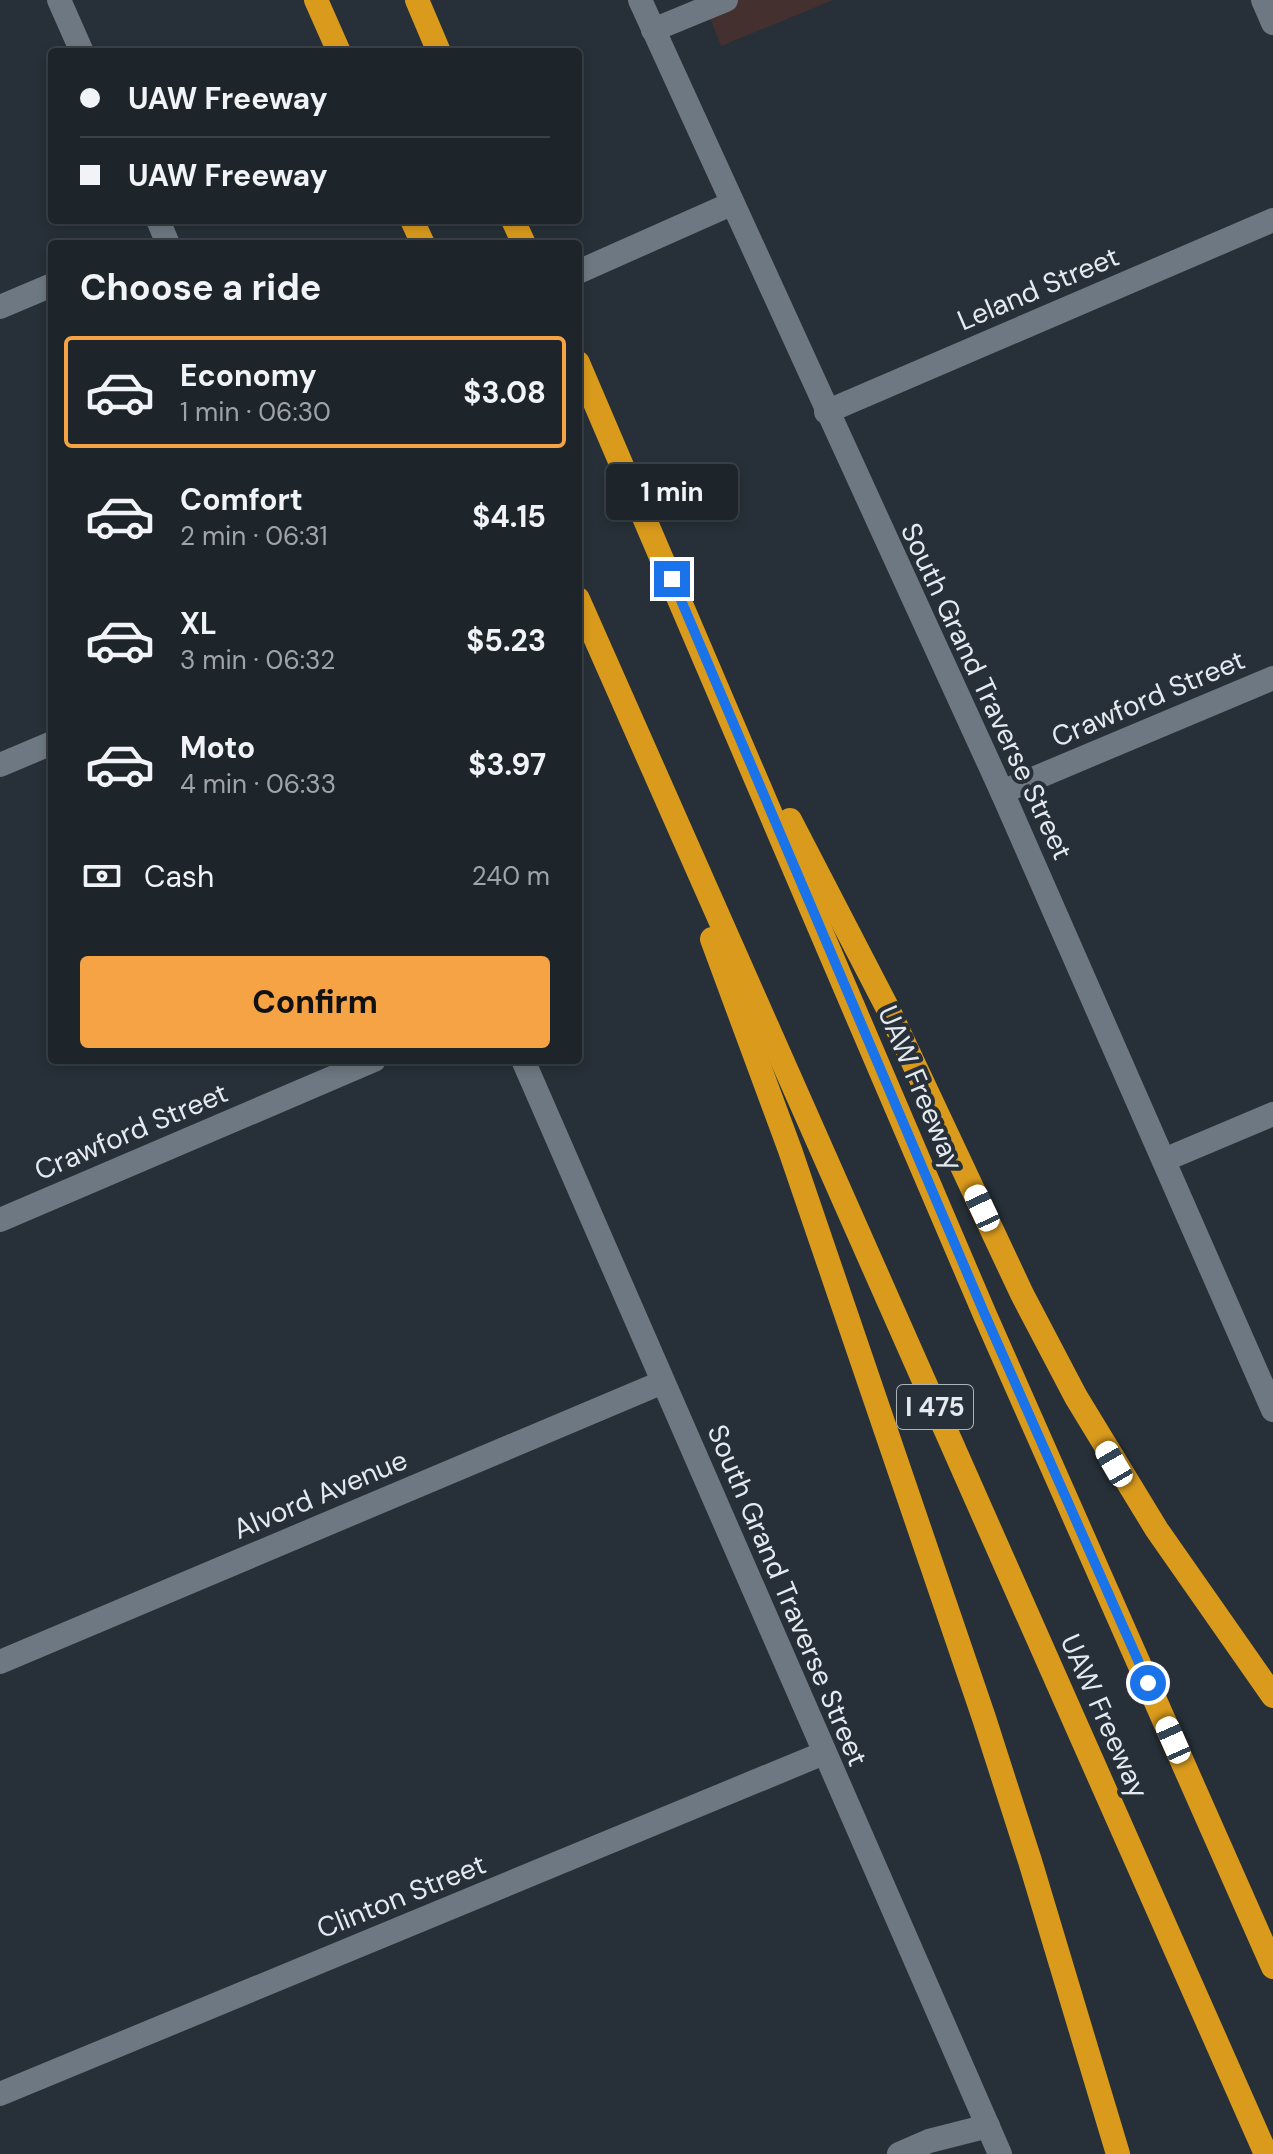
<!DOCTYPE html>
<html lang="en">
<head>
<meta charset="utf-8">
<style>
  body { margin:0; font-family:"DM Sans",sans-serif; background:#252c32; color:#f1f3f6; height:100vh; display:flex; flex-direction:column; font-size:30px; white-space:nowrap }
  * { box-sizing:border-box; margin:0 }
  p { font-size:26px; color:#a0a4a8 }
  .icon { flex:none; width:44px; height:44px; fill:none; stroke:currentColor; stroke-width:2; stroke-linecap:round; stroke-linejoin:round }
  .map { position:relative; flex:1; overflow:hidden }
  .sheet { position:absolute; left:48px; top:240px; width:534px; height:824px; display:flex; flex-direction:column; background:#1d242a; border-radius:8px; box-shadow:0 4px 12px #0003,0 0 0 2px #3b4147 }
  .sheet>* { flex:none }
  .guide { position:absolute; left:48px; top:48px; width:534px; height:176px; border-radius:8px; box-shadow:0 4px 12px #0003,0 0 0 2px #3b4147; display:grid; align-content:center; height:176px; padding:0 32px; background:#1d242a }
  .end { position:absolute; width:36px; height:36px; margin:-18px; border:10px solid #1a73e8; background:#fff; box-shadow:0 0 0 4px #fff }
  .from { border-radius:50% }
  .bubble { position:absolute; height:56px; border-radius:8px; background:#1d242a; box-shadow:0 4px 12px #0003,0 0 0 2px #3b4147; font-size:26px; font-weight:700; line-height:56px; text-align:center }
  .car { position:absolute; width:24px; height:48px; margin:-24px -12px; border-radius:10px; box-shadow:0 0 6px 2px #0007; background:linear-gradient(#fff 24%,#345 0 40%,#fff 0 76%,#345 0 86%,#fff 0) }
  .guide b { display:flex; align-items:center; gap:28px; height:76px; font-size:30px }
  .guide b+b { border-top:2px solid #3b4147 }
  .guide i { width:20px; height:20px; background:#f1f3f6 }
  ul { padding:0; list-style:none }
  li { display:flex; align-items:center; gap:24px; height:112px; margin:0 16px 12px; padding:0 16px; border:4px solid transparent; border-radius:8px }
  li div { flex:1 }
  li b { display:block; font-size:30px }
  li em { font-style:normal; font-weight:700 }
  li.active { border-color:#f5a345 }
  li>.icon { width:72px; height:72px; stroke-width:1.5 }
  h2 { padding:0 32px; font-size:36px; line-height:96px }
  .pay { display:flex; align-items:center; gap:20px; height:88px; padding:0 32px; font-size:30px }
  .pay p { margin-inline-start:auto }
  .action { display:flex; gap:16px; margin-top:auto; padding:16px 32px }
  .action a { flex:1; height:92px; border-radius:8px; background:#f5a345; color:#111; font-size:32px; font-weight:700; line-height:92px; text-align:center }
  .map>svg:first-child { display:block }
  .commercial { fill:#44302f }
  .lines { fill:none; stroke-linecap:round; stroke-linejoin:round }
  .street { stroke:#6e7882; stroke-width:24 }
  .secondary { stroke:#6e7882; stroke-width:24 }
  .highway { stroke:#da9b1d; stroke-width:24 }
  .route { stroke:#1a73e8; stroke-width:10 }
  .labels { text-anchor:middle; stroke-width:8; stroke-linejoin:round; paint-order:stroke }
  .shield { fill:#273038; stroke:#abb2b8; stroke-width:2 }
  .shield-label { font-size:26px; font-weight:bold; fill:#e4eaef }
  .street-label { font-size:28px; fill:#e4eaef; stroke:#273038 }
</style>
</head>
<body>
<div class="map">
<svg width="1273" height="2154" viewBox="0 0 1273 2154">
  <rect width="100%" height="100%" fill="#273038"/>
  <path class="commercial" d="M703,0h130l-112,46z"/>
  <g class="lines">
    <g class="street">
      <path d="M1263,0l10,23"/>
      <path d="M653,30l73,-30"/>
      <path d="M0,307l52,-22"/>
      <path d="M826,412l447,-192"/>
      <path d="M0,765l52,-22"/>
      <path d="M1002,792l271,-114"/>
      <path d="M1164,1160l109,-46"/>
      <path d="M0,1220l374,-160"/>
      <path d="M0,1662l663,-280"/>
      <path d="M0,2094l824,-341"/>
      <path d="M899,2154l30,-13 59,-15"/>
    </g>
    <g class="secondary">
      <path d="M59,0l23,52"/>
      <path d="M640,0l362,792 271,618"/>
      <path d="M158,220l10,24"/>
      <path d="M578,272l153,-68"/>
      <path d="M523,1060l477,1094"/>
    </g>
    <g class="highway">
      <path d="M316,0l23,52"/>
      <path d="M417,0l22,52"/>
      <path d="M412,220l11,24"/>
      <path d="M513,220l11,24"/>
      <path d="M578,363l407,952 288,652"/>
      <path d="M578,599l688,1555"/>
      <path d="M790,820l98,189 134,285 54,103 81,133 116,166"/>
      <path d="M712,939l78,211 194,568 46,143 88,293"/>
    </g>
  </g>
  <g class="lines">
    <path class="route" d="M672,579l313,736 163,368"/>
  </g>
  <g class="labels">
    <rect class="shield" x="897" y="1385" width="76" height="44" rx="6"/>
    <g class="shield-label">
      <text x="935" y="1416">I 475</text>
    </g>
    <g class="street-label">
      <text transform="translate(1038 288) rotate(-23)" y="10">Leland Street</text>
      <text transform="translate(987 691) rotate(65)" y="10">South Grand Traverse Street</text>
      <text transform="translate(1148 698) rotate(-23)" y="10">Crawford Street</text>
      <text transform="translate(921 1088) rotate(67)" y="10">UAW Freeway</text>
      <text transform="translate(131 1131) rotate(-23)" y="10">Crawford Street</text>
      <text transform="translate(320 1494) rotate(-23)" y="10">Alvord Avenue</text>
      <text transform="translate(788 1595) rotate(67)" y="10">South Grand Traverse Street</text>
      <text transform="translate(1105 1716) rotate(66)" y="10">UAW Freeway</text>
      <text transform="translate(401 1896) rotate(-22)" y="10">Clinton Street</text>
    </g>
  </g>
</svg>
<i class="end from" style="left:1148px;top:1683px"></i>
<i class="end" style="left:672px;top:579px"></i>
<div class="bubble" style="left:606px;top:464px;width:132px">1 min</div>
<i class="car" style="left:982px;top:1208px;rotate:335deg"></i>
<i class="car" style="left:1114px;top:1464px;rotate:330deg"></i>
<i class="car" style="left:1173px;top:1740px;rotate:336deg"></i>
<div class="guide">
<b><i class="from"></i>UAW Freeway</b>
<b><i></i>UAW Freeway</b>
</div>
<section class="sheet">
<h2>Choose a ride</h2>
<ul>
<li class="active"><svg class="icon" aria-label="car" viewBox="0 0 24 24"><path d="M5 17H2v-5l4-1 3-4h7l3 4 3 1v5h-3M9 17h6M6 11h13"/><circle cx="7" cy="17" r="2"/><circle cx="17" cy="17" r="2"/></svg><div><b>Economy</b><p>1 min · 06:30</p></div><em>$3.08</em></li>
<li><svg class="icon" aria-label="car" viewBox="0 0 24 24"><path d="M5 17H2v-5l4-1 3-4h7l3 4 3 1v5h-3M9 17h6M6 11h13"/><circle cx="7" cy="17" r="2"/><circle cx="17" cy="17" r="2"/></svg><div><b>Comfort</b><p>2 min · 06:31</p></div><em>$4.15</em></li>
<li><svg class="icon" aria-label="car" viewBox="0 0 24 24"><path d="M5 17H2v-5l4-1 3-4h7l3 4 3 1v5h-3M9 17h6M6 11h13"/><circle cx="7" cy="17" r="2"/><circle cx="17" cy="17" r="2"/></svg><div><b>XL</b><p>3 min · 06:32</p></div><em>$5.23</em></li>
<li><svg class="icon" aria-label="car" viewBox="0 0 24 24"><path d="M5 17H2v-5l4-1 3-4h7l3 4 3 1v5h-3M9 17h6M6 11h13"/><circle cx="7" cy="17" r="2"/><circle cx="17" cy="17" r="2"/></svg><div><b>Moto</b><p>4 min · 06:33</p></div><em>$3.97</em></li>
</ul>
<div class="pay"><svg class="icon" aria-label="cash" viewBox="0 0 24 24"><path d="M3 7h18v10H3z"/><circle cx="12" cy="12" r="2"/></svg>Cash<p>240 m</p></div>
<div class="action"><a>Confirm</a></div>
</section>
</div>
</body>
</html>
